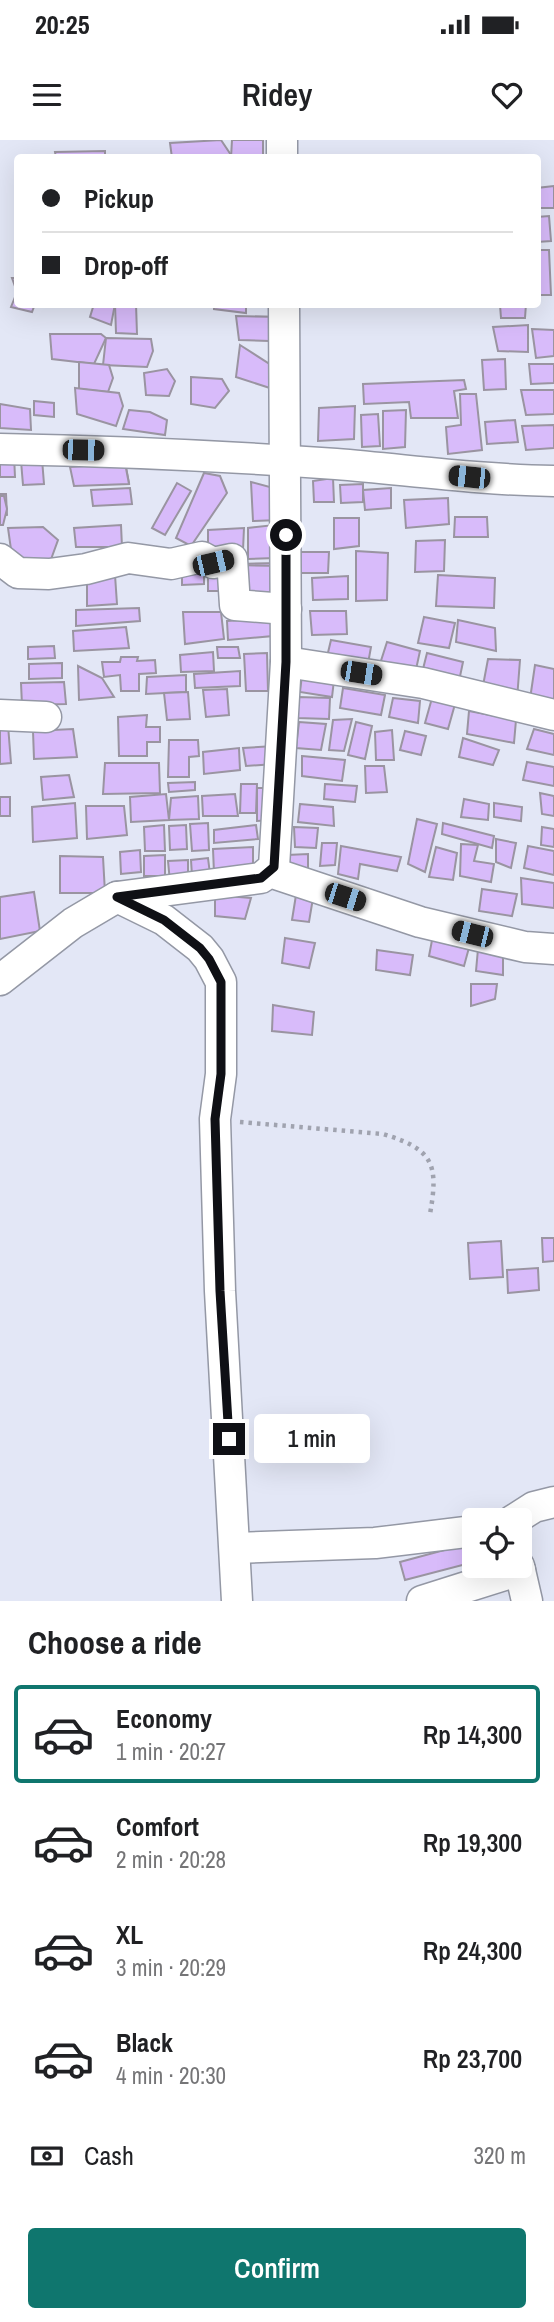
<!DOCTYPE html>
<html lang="en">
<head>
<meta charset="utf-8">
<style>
  body { margin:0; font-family:"Archivo Narrow",sans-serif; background:#f2f2f2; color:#202124; height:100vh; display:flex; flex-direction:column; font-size:26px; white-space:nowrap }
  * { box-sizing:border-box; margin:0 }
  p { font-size:23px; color:#757577 }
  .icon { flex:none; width:38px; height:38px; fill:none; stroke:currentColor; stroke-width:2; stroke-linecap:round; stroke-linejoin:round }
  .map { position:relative; height:1461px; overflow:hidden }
  .side { display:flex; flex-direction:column; background:#fff; flex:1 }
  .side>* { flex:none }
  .top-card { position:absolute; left:14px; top:14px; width:527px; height:154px; border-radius:7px; box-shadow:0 7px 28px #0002; display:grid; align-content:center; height:154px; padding:0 28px; background:#fff }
  .fabs { position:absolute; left:462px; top:1368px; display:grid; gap:14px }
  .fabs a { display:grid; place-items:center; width:70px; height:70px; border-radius:7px; background:#fff; box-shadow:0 7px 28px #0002; font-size:35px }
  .end { position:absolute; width:32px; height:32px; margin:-16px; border:9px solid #0f1015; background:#fff; box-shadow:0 0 0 4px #fff }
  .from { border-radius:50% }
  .bubble { position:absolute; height:49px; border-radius:7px; background:#fff; box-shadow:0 7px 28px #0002; font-size:23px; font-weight:600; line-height:49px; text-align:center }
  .car { position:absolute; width:21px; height:42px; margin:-21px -10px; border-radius:9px; box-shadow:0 0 5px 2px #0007; background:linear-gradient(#222 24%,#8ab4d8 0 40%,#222 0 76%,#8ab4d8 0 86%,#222 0) }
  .top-card b { display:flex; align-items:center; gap:24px; height:66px; font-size:26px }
  .top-card b+b { border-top:2px solid #e0e0e0 }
  .top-card i { width:18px; height:18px; background:#202124 }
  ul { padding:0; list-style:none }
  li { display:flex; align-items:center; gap:21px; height:98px; margin:0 14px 10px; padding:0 14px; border:4px solid transparent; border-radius:7px }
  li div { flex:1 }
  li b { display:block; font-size:26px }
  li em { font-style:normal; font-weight:600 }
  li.selected { border-color:#0f766e }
  li>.icon { width:63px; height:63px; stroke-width:1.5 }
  h2 { padding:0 28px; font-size:32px; line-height:84px }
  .pay { display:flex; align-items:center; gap:18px; height:77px; padding:0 28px; font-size:26px }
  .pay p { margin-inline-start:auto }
  .cta { display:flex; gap:14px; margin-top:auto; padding:14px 28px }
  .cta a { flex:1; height:80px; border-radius:7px; background:#0f766e; color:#fff; font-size:28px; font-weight:600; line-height:80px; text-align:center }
  .status { display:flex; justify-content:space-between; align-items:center; height:49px; padding:0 35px; background:#fff; direction:ltr }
  .status svg { height:19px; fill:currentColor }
  header { display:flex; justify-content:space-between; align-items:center; height:91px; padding:0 28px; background:#fff; font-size:32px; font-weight:600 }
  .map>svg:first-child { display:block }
  .building { fill:#d8bbfa; stroke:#9a94a1; stroke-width:2 }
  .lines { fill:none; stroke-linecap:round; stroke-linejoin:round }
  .minor-casing { stroke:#9498a5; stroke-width:33 }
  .path { stroke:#a0a3af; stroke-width:4.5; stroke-dasharray:3.5 5; stroke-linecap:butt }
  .minor { stroke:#fff; stroke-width:30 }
  .route { stroke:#0f1015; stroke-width:9 }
</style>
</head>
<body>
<div class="status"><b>20:25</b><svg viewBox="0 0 49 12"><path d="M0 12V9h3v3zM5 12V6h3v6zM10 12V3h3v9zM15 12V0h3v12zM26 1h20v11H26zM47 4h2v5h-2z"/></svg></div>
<header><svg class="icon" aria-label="menu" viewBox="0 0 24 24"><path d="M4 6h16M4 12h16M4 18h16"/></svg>Ridey<svg class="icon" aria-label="heart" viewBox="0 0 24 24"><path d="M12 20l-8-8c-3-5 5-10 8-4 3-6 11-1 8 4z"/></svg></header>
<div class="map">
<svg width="554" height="1461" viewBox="0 0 554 1461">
  <rect width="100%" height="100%" fill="#e3e7f6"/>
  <g class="building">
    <path d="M221,0l10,15 -2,3h-57l-2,-15z"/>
    <path d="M232,0h31v18h-32z"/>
    <path d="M105,11v7h-49l-1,-6z"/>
    <path d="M554,46v22h-16l-1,-20z"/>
    <path d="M549,76l2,25 -14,1v-25z"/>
    <path d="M537,110h12l2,45h-14z"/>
    <path d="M12,138h6v26h17l-3,8 -21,-5 6,-15z"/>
    <path d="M94,164h21l-4,21 -21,-8z"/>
    <path d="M115,164h21l1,30 -21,-1z"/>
    <path d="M214,164h32v9l-32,-4z"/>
    <path d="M526,164l-1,14h-24l-1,-13z"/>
    <path d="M236,176l48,1 -11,50 -4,-26 -30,-1z"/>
    <path d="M528,185v27l-30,-1 -5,-24z"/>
    <path d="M532,189l22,1v26l-18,2z"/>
    <path d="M50,194h51l5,4 -12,26 -42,-5z"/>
    <path d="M106,198l45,1 2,12 -6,16 -44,-2z"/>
    <path d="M240,205l45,29 -6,17 -43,-14z"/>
    <path d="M505,219l1,30 -22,1 -2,-30z"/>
    <path d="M79,222l30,3 4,13 -5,14 -29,-3z"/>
    <path d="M529,224h25v19l-23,1z"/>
    <path d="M167,229l8,12 -6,15 -23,-1 -2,-22z"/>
    <path d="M191,237l31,2 7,12 -14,17 -24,-4z"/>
    <path d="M464,240l2,9 -12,2 4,27h-47l-2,-16 -45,2 -1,-20z"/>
    <path d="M75,248l44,5 4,13 -7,20 -39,-12z"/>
    <path d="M521,250h33v24l-28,1z"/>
    <path d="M460,254h16l6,56 -34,4 -2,-27 15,-2z"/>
    <path d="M34,261l20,2v14l-20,-2z"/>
    <path d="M0,264l30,5 1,21 -31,-2z"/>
    <path d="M355,266l-1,33 -36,2 1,-33z"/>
    <path d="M129,270l21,2 17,8 -2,15 -42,-6z"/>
    <path d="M406,270l-1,37 -22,2v-38z"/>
    <path d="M378,274l2,32 -18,1 -1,-32z"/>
    <path d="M515,280l3,22 -31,2 -2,-22z"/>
    <path d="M554,285v23l-28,2 -4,-24z"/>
    <path d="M14,315l1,22h-15v-21z"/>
    <path d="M42,319l2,25 -21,1 -2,-24z"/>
    <path d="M125,322l4,21 -47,2 -3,-20z"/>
    <path d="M125,323l4,21 -55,2 -4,-19z"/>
    <path d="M204,333l16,3 7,17 -36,53 -15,-8z"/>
    <path d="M333,338l1,24h-20l-1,-21z"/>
    <path d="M251,342l30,8 -2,30 -26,1z"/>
    <path d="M177,343l14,8 -26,44 -13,-7z"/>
    <path d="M363,344v18l-22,1 -1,-18z"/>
    <path d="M130,348l2,16 -39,2 -2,-16z"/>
    <path d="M391,348v20l-26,2 -2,-20z"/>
    <path d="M0,354h6l1,21 -7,1z"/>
    <path d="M0,356h4l3,13 -4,16h-3z"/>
    <path d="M448,358l1,26 -43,4 -2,-28z"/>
    <path d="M455,377h32l1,20h-34z"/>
    <path d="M334,378h25v28l-25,3z"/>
    <path d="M121,385l1,22h-46l-2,-19z"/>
    <path d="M274,385l1,33 -27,1v-31z"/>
    <path d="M43,387l15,13 -8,22 -37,2 -5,-36z"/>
    <path d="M244,388l-1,22h-35v-20z"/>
    <path d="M445,400l-1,31 -29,1 1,-31z"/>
    <path d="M356,411l32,2 -1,47 -31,1z"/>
    <path d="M299,412h30l-1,21h-29z"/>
    <path d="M279,423l3,34 -41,2 -2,-35z"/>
    <path d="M236,425l46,1 4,43 -50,-5z"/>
    <path d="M204,427v17l-22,1v-16z"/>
    <path d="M225,433l-1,18h-16v-17z"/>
    <path d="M115,435l2,29 -30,2v-29z"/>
    <path d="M438,435l57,3 -1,30 -58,-2z"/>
    <path d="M348,436v23l-35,1 -1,-22z"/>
    <path d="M139,468l1,13 -64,5v-16z"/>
    <path d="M310,471h36l1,23 -35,1z"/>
    <path d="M183,472h38l3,27 -39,5z"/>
    <path d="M424,477l31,6 -6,25 -31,-5z"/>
    <path d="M271,478l2,18 -45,4 -1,-19z"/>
    <path d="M458,480l37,8 1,23 -40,-9z"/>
    <path d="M126,487l3,21 -55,3 -1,-20z"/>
    <path d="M331,500l40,7 -4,22 -41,-8z"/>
    <path d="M387,502l33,9 -5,23 -36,-7z"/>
    <path d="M54,506l1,12 -27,1v-12z"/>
    <path d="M217,507h21l2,11h-22z"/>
    <path d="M213,512l1,19 -33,1 -1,-17z"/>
    <path d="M267,513l1,38h-22l-2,-37z"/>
    <path d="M427,513l36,9 -5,24 -37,-9z"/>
    <path d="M121,517h17l-1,4 18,-1 1,13 -17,1v17h-18l-1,-16 -16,2 -2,-15h18z"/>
    <path d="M488,519l32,1 -3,39 -35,-8z"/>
    <path d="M62,523v15l-33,1v-15z"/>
    <path d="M535,525l19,4v35l-24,-5z"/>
    <path d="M78,526l24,12 12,19 -35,3z"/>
    <path d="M240,531v15l-45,2 -1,-14z"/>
    <path d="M186,535v17l-40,2 1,-17z"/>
    <path d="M302,535l32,5 -2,17 -32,-5z"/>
    <path d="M64,542l2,22 -44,1 -1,-22z"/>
    <path d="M343,548l42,7 -4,20 -41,-7z"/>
    <path d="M227,549l2,26 -23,2 -3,-27z"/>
    <path d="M434,551l23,6 -9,32 -23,-6z"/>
    <path d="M188,552l2,27 -23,1 -3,-27z"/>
    <path d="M298,557l32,1 -1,21 -32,-1z"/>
    <path d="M393,558l27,3 -2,22 -29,-6z"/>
    <path d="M469,571l47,9 -2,23 -47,-9z"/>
    <path d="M147,575l-1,12h14v15h-13v14h-28l-1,-39z"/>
    <path d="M352,579l-8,32 -15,-1 4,-30z"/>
    <path d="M299,582l27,2 -5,26 -25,-2z"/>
    <path d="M356,582l16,4 -7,33 -17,-4z"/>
    <path d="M0,585h8l3,38 -11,1z"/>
    <path d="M73,589l4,28 -43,2 -1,-28z"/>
    <path d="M534,589l20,5v21l-27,-6z"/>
    <path d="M392,590l2,30h-18l-1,-28z"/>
    <path d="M405,591l21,5 -5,19 -21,-5z"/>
    <path d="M463,598l36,12 -6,15 -34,-8z"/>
    <path d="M169,600h29l1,16 -10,1v20h-21z"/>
    <path d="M274,606l1,18 -29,2 -3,-18z"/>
    <path d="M239,608l1,22 -36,4 -1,-22z"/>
    <path d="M302,616l43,4 -3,21 -40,-5z"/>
    <path d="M527,622l27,5v19l-31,-6z"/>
    <path d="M105,623h54l1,30 -57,1z"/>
    <path d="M365,626h19l3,26 -21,1z"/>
    <path d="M69,635l5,22 -31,3 -2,-23z"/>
    <path d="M195,642v8l-26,2 -1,-9z"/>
    <path d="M241,644h16l-1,29h-16z"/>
    <path d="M325,644l32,2 -2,16 -31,-3z"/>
    <path d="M257,648h14l1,32 -15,1z"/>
    <path d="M540,653l14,3v20l-12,-2z"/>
    <path d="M166,654l3,26 -38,2 -1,-25z"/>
    <path d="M235,654l3,22h-35l-1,-20z"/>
    <path d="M198,656l1,23 -30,1 2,-22z"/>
    <rect x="0" y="657" width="10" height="19"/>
    <path d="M464,659l25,5 -1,16 -27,-3z"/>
    <path d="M75,663l2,35 -44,4 -1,-35z"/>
    <path d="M494,663l28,4 -1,14 -27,-4z"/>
    <path d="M300,664l33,3 1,19 -36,-4z"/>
    <path d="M86,666h38l3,29 -40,4z"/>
    <path d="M417,679l20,5 -12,48 -17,-8z"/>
    <path d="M208,683l1,27 -17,1 -2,-27z"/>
    <path d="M443,683l51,13 -2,12 -50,-14z"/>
    <path d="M164,685l1,26h-20l-1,-24z"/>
    <path d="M186,685l1,24 -17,1 -1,-24z"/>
    <path d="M256,685l2,14 -44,4v-13z"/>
    <path d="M294,687l24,1 -2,20 -21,-1z"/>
    <path d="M542,687l12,2v18l-13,-2z"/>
    <path d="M496,699l20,4 -5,25 -15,-6z"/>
    <path d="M322,703h15l-2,22 -15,1z"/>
    <path d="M461,704l17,1 -4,16 20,3 -3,18 -31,-6z"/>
    <path d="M341,706l60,11 -4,14 -37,-7 -2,15 -20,-5z"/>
    <path d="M528,706l26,5v24l-30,-7z"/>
    <path d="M253,707v24l-39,2 -1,-24z"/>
    <path d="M436,707l21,6 -4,27 -24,-3z"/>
    <path d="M140,710l1,22 -20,2 -1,-22z"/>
    <path d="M308,714v16l-21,1v-16z"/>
    <path d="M165,715v21h-21v-20z"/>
    <path d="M60,716l43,1 2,36h-45z"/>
    <path d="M208,718l2,16 -18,2 -1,-16z"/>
    <path d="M188,720v18l-18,4 -2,-21z"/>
    <path d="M521,738l33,5v25l-32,-4z"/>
    <path d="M482,749l35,5 -5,22 -33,-5z"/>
    <path d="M34,752l6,39 -40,8v-42z"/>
    <path d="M215,755l36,3 -6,21 -30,-3z"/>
    <path d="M296,755l17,3 -4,24 -17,-2z"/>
    <path d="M433,795l37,9 -6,22 -35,-10z"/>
    <path d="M285,798l30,5 -6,25 -27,-5z"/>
    <path d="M478,809l25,2v24l-27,-4z"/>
    <path d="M377,810l36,5 -3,20 -34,-5z"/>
    <path d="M471,844h26l-2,15 -24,7z"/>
    <path d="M273,865l41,7 -2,23 -40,-4z"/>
    <path d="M542,1098h12v23l-11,1z"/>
    <path d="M501,1101l2,36 -33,2 -2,-36z"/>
    <path d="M538,1128l1,22 -31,3 -1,-23z"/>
    <path d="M474,1402v20l-69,18 -5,-18z"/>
  </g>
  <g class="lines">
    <g class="minor-casing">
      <g id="minor">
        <path d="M282,0v18"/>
        <path d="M0,309c112,2 224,7 336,15 73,6 145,16 218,17"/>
        <path d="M0,419l18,14 31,1 37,-5 42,-11 43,6 31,-7 11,6 19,-4 3,46 51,4"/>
        <path d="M286,522l137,21 131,32"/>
        <path d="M0,575l46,2"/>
        <path d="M270,732l150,50 105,25 29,2"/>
        <path d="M117,757l144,-19 13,-11 12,-205 -2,-358"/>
        <path d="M0,840l73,-57 44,-26 47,23 36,28 9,11 12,23v92l-6,45 5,172 17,310"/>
        <path d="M512,1381l22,-14 20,-5"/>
        <path d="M236,1408l139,-5 99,-12"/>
        <path d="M519,1426l8,35"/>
        <path d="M422,1461l98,-31"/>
      </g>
    </g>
    <path class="path" d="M240,982l143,12c50,15 56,30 47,80"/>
    <use href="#minor" class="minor"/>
  </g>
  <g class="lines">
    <path class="route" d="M229,1299l-9,-148 -5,-172 6,-45v-92l-12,-23 -9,-11 -36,-28 -47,-23 144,-19 13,-11 12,-205v-127"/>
  </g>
</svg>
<div class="fabs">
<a><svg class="icon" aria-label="locate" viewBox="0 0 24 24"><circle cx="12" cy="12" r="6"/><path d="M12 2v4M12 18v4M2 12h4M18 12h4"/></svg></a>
</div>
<i class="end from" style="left:286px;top:395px"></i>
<i class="end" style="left:229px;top:1299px"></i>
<div class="bubble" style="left:254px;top:1274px;width:116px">1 min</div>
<i class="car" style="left:83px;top:310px;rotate:91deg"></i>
<i class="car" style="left:469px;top:337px;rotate:276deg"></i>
<i class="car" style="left:213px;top:423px;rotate:77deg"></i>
<i class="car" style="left:361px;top:533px;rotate:99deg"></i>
<i class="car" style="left:345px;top:757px;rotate:108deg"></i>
<i class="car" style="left:472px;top:794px;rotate:284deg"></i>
<div class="top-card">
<b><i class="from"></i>Pickup</b>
<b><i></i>Drop-off</b>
</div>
</div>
<section class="side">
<h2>Choose a ride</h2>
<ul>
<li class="selected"><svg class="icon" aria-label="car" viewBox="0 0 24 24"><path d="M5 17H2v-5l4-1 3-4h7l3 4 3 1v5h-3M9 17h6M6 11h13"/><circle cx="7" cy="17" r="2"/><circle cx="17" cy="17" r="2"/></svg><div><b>Economy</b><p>1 min · 20:27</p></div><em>Rp 14,300</em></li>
<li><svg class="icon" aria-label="car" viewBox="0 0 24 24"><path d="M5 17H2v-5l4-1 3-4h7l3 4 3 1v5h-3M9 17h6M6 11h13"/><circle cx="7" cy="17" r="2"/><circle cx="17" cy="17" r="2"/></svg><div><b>Comfort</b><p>2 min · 20:28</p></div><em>Rp 19,300</em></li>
<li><svg class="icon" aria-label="car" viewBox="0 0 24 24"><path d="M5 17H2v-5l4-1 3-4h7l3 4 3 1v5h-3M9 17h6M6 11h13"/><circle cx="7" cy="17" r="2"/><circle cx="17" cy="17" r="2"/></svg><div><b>XL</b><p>3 min · 20:29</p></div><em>Rp 24,300</em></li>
<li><svg class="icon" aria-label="car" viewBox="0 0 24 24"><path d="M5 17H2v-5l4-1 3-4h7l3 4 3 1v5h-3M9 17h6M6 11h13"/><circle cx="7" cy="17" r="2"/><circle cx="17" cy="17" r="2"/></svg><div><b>Black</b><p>4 min · 20:30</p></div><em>Rp 23,700</em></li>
</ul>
<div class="pay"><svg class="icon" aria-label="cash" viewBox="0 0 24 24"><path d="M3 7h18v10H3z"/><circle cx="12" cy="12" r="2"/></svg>Cash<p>320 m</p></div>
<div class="cta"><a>Confirm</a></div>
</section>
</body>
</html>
